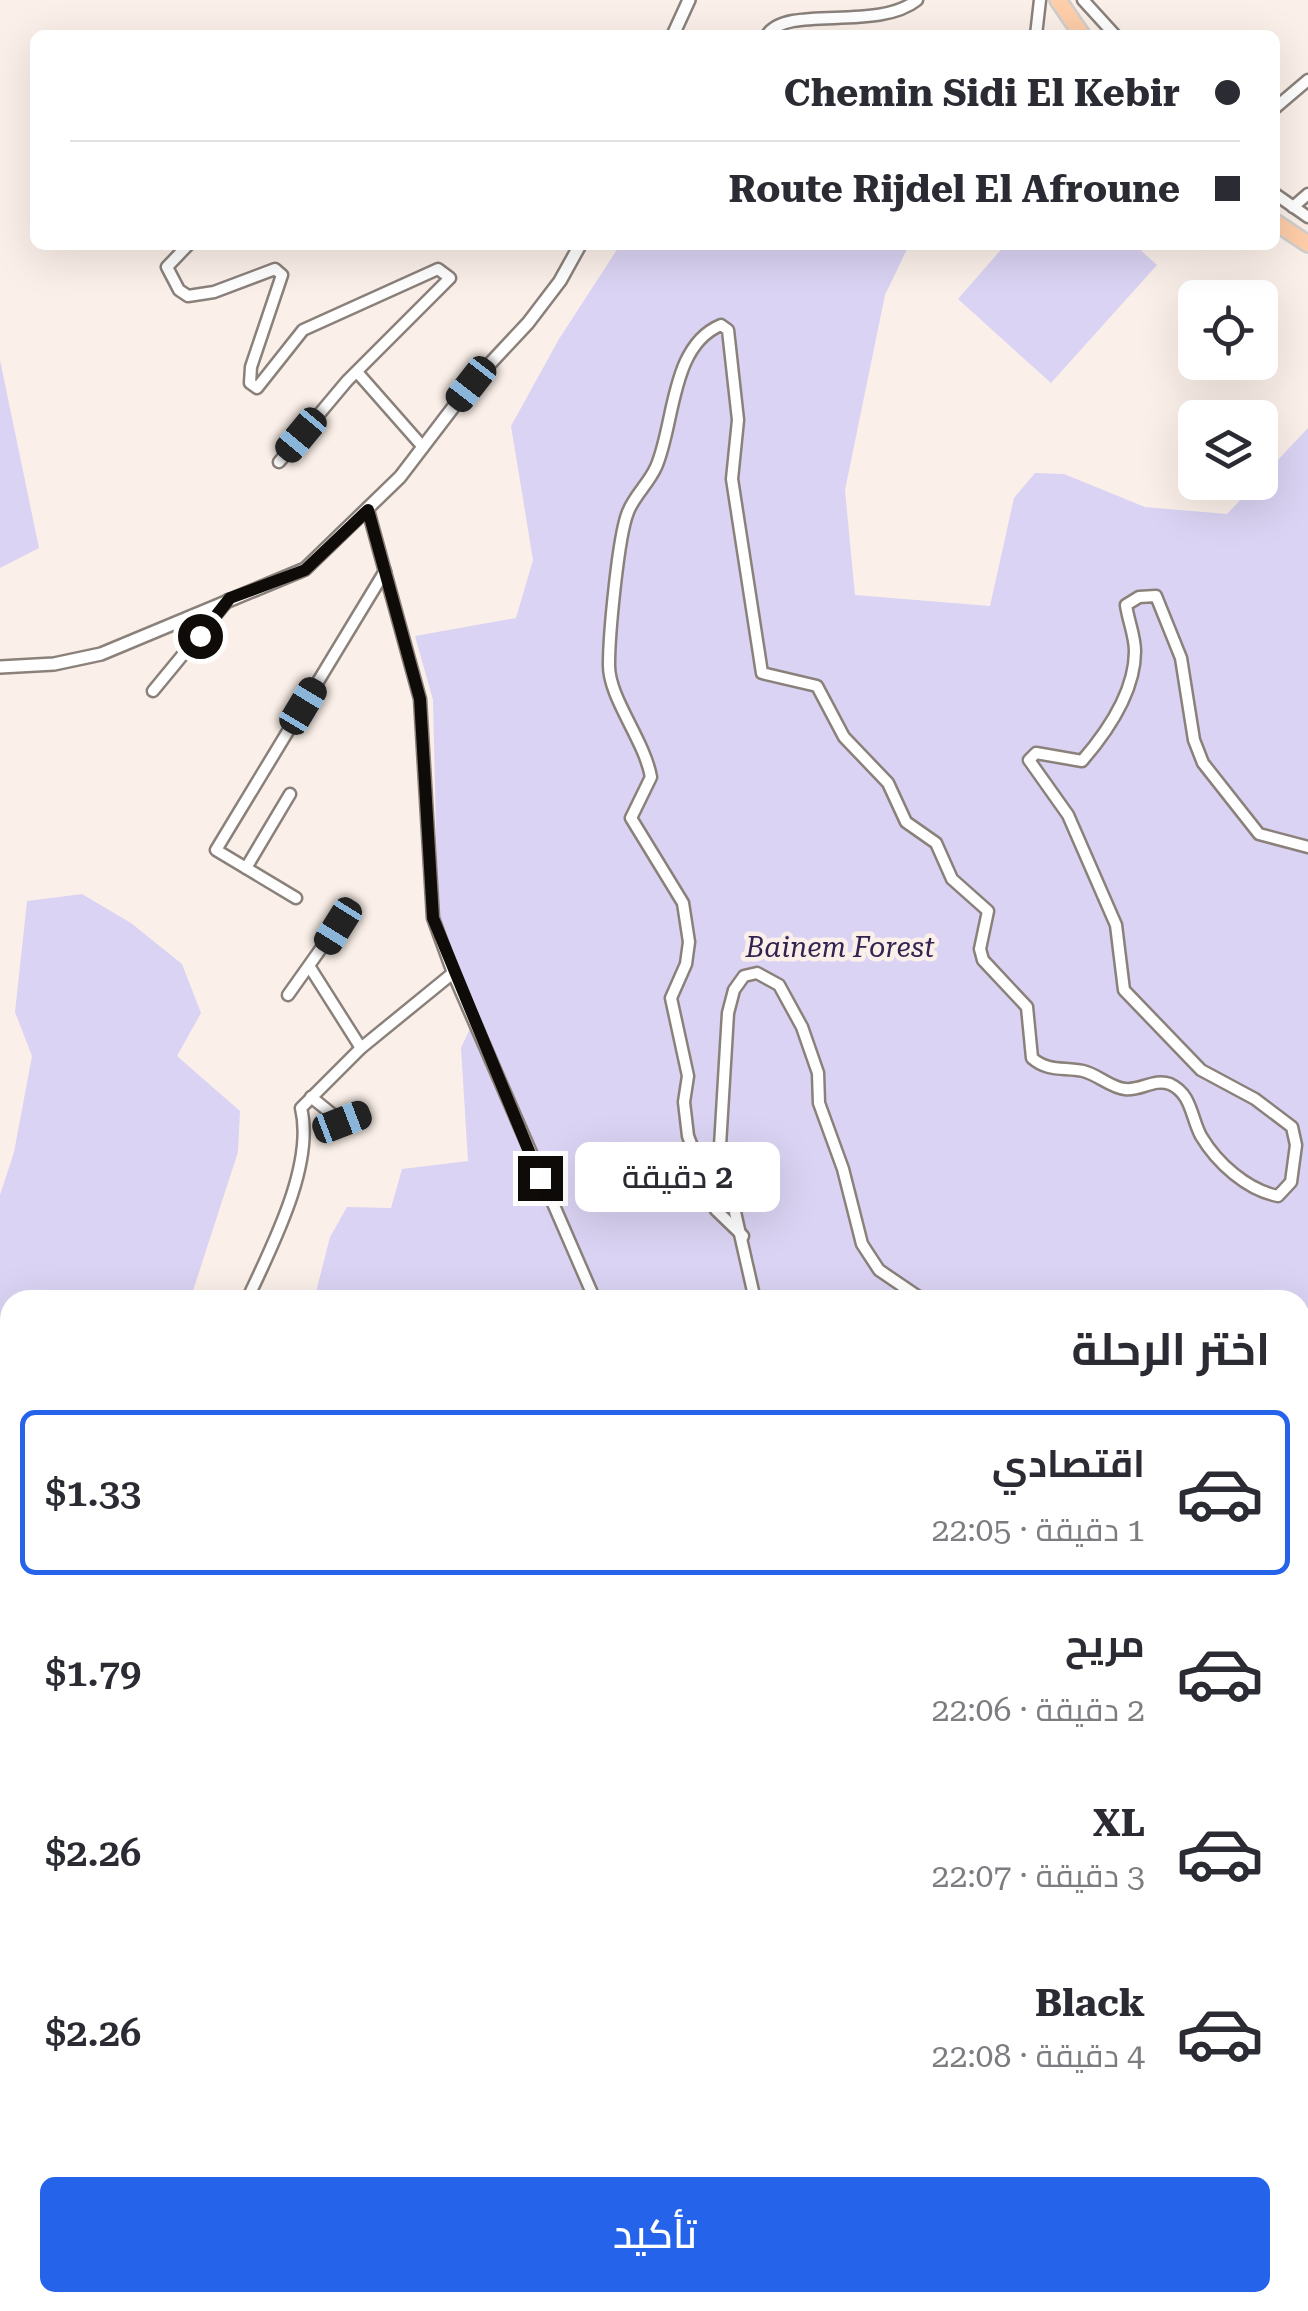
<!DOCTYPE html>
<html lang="ar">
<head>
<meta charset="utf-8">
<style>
  body { margin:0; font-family:"Roboto Serif",Cairo,serif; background:#f2f2f3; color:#2b2b33; direction:rtl; height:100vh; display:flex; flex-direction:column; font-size:38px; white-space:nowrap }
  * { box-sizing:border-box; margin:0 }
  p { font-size:32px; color:#7c7c81 }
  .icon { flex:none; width:55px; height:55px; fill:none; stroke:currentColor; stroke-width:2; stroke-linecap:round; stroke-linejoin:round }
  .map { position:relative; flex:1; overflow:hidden; direction:ltr }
  .panel { position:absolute; left:0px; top:1290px; width:1310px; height:1022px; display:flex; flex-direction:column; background:#fff; border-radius:30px 30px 0 0; box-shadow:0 10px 40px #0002; direction:rtl }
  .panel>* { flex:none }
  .hud { position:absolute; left:30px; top:30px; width:1250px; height:220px; border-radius:15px; box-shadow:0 10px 40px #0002; direction:rtl; display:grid; align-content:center; height:220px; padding:0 40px; background:#fff }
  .controls { position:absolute; left:1178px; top:280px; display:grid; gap:20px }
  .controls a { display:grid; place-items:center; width:100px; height:100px; border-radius:15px; background:#fff; box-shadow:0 10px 40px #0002; font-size:50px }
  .end { position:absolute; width:45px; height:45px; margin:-22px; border:12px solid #0e0b08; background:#fff; box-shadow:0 0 0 5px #fff }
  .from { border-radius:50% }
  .bubble { position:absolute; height:70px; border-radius:15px; background:#fff; box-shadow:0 10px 40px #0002; font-size:32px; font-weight:600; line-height:70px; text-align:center; direction:rtl }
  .car { position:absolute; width:30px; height:60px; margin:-30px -15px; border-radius:12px; box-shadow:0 0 8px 2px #0007; background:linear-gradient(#222 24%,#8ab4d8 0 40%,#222 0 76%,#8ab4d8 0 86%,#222 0) }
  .hud b { display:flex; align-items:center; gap:35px; height:95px; font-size:38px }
  .hud b+b { border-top:2px solid #e1e1e2 }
  .hud i { width:25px; height:25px; background:#2b2b33 }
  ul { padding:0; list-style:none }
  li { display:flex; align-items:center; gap:30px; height:165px; margin:0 20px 15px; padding:0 20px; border:5px solid transparent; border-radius:15px }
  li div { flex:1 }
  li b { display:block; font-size:38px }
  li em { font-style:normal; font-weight:600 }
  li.on { border-color:#2563eb }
  li>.icon { width:90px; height:90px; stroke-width:1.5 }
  h2 { padding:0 40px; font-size:45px; line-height:120px }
  .action { display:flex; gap:20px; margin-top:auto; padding:20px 40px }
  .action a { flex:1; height:115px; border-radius:15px; background:#2563eb; color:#fff; font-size:40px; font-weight:600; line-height:115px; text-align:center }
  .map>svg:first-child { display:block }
  .green { fill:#dad3f3 }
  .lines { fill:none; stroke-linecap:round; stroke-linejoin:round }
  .minor-casing { stroke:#8b817b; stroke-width:15 }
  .tertiary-casing { stroke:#8b817b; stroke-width:16 }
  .primary-casing { stroke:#cfcece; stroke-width:20 }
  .minor { stroke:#fff; stroke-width:10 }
  .tertiary { stroke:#fff; stroke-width:11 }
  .primary { stroke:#fecda9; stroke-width:15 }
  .route { stroke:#0e0b08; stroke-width:12 }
  .labels { text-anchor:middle; stroke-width:9; stroke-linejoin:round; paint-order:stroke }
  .park-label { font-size:28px; font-style:italic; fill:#322351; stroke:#fbf0e9 }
</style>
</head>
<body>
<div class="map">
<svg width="1308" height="2311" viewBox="0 0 1308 2311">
  <rect width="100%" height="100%" fill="#fbf0e9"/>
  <g class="green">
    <path d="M620,245h289l-24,50 -40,195 10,105 135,11 24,-108 21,-25 29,1 81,33 82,7 81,-86v1883h-1308v-1116l14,-43 18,-96 -17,-44 12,-111 55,-7 49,29 51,41 19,49 -24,43 63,55 -2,41 -48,148h-180v1002h1290v-1002h-986l16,-63 17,-30 44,1 11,-39 66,-8 -7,-113 17,-37 -40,-92 -5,-219 -18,-64 101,-18 17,-58 -22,-134 48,-87z"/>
    <path d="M1005,245h130l22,20 -106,118 -93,-84z"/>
    <path d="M0,360l39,188 -39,20z"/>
  </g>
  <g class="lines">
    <g class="minor-casing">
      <g id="minor">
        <path d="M1083,0l32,35"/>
        <path d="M767,35c20,-31 110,-3 150,-35"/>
        <path d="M1036,35l4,-35"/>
        <path d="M1275,108l33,-28"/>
        <path d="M1275,194l33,23"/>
        <path d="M1293,207l15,-13"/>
        <path d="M188,245l-21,22 12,23 9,6 26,-4 61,-23 7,6 -31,92 -1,16 7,5 46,-58 135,-61 12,9 -103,103 -68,81"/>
        <path d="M357,372l66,75"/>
        <path d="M153,691l75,-91"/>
        <path d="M246,868l44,-74"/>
        <path d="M296,898l-80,-48 169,-279"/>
        <path d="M311,969l50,79"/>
        <path d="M453,973l142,327"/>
        <path d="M288,995l49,-69"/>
        <path d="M311,1097l31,25 19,-8"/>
        <path d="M743,1236l-27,-26 -28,-74 -4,-34 4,-26 -17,-78 15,-34 3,-22 -6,-39 -52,-85 20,-41c-7,-38 -43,-80 -42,-113 0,-28 9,-128 19,-152 6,-16 21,-29 28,-45 19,-43 14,-121 65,-142l7,5 10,90 -6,59 30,194 55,13 27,51 44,46 18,39 30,21 16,36 36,32 -8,38 3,11 44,47 5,51c16,14 31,9 51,13 14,3 28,17 42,18 16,2 29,-11 45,-5 22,10 21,34 31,52 16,27 46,54 77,60l13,-14 5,-37 -4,-18 -37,-28 -54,-29 -77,-80 -8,-65 -48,-110 -39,-55 7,-7 46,8c26,-30 53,-69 53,-110 0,-15 -7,-31 -9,-46l13,-8 17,-1 25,62 13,82 9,23 56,71 49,13"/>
        <path d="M247,1300c24,-52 68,-135 54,-192l60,-60 92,-75 -20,-55 -13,-219 -52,-189"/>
        <path d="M755,1300l-35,-154 8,-133 6,-23 10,-14 13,-3 22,12 23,42 16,46 1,30 24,66 19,75 17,26 44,30"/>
        <path d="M1300,2159l8,-3"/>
        <path d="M822,2302l28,9"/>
        <path d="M108,2311l7,-9"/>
        <path d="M757,2311l23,-9"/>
        <path d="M1188,2311v-9"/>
      </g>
    </g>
    <g class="tertiary-casing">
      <g id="tertiary">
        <path d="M673,35l16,-35"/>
        <path d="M0,667l54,-3 47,-10 204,-85 95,-92 71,-93 57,-61 32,-42 20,-36"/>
      </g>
    </g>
    <g class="primary-casing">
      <g id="primary">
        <path d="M1058,0l24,35"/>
        <path d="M1275,222l33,22"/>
      </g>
    </g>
    <use href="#minor" class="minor"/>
    <use href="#tertiary" class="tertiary"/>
    <use href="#primary" class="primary"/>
  </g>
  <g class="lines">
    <path class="route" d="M200,636l30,-38 75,-28 63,-60 52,189 13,219 107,260"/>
  </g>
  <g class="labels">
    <g class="park-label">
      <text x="840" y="957">Bainem Forest</text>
    </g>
  </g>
</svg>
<div class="controls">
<a><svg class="icon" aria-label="locate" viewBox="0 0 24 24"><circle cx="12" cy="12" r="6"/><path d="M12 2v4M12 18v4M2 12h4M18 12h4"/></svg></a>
<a><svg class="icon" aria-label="layers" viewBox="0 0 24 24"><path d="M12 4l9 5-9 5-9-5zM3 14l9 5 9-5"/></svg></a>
</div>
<i class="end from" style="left:200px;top:636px"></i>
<i class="end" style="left:540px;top:1178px"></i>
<div class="bubble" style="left:575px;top:1142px;width:205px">2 دقيقة</div>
<i class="car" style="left:471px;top:384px;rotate:218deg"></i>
<i class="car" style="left:301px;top:435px;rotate:220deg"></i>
<i class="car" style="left:303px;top:706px;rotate:31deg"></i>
<i class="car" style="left:338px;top:926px;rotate:212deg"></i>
<i class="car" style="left:342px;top:1122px;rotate:69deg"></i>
<div class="hud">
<b><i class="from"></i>Chemin Sidi El Kebir</b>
<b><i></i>Route Rijdel El Afroune</b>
</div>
<section class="panel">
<h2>اختر الرحلة</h2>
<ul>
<li class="on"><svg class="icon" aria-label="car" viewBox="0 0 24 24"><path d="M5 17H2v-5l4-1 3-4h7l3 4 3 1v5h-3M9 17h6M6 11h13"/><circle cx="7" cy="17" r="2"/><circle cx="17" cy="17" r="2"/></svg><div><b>اقتصادي</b><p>1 دقيقة · 22:05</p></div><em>$1.33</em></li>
<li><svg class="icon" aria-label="car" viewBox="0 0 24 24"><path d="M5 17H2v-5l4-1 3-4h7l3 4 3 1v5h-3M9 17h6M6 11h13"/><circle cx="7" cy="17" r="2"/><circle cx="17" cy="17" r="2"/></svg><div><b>مريح</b><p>2 دقيقة · 22:06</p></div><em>$1.79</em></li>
<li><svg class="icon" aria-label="car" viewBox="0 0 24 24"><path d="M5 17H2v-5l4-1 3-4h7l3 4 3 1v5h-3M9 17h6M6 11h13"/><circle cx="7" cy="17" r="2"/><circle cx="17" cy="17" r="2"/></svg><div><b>XL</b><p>3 دقيقة · 22:07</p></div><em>$2.26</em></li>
<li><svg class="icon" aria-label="car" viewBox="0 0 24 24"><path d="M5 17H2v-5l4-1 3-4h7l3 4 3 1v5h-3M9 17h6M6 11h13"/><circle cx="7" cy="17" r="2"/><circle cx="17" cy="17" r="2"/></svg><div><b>Black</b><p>4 دقيقة · 22:08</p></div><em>$2.26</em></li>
</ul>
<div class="action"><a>تأكيد</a></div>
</section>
</div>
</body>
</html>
